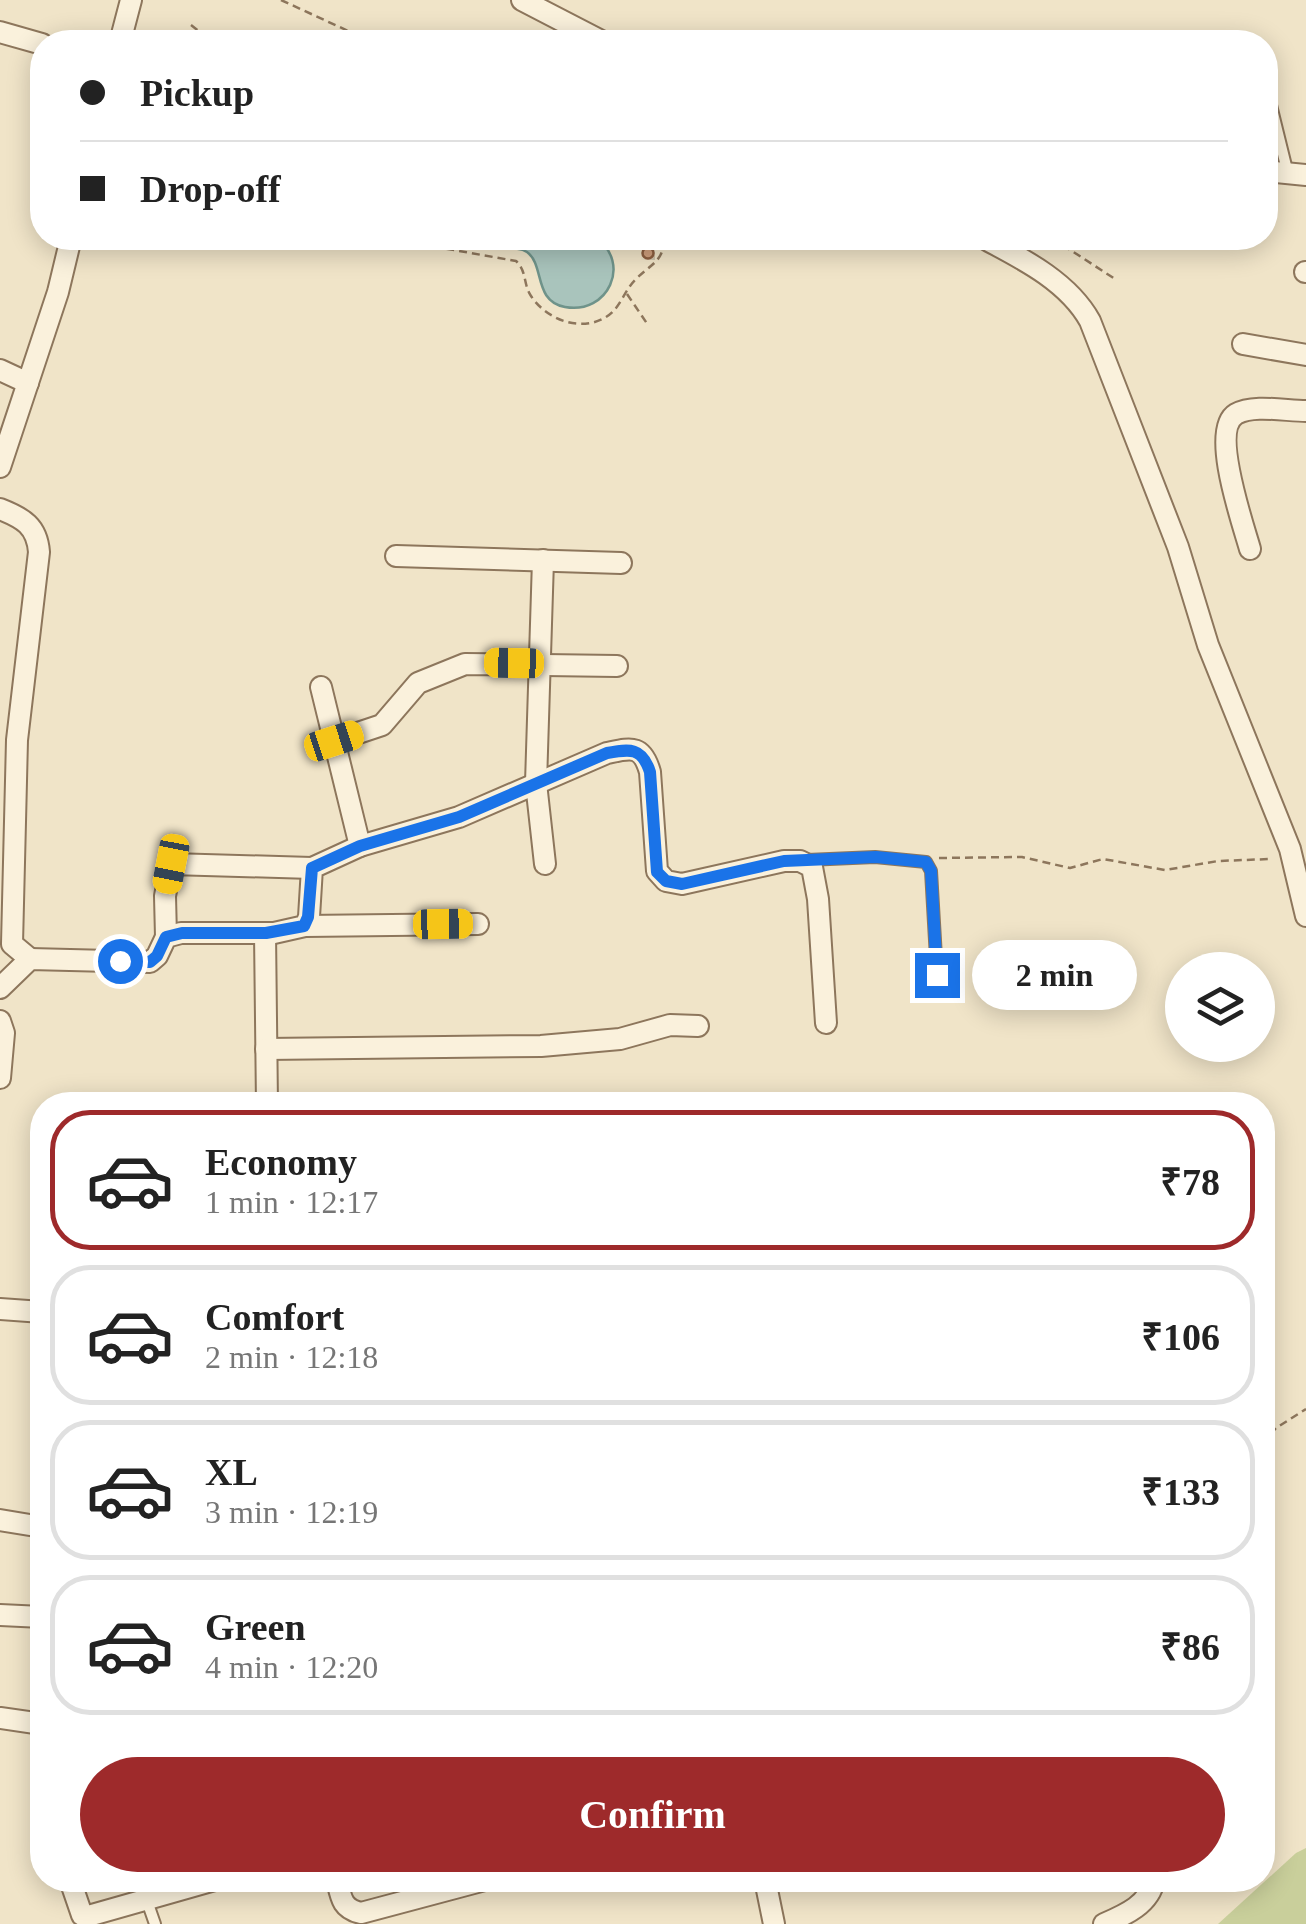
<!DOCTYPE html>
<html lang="en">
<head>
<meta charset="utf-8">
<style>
  body { margin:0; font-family:Georgia,serif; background:#f2f2f2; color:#222; height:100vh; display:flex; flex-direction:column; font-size:38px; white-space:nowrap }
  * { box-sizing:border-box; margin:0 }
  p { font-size:32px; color:#767676 }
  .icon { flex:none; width:55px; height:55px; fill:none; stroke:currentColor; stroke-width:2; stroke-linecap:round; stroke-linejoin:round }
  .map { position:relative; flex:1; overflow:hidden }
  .drawer { position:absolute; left:30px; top:1092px; width:1245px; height:800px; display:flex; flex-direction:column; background:#fff; border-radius:40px; box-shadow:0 5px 25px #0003 }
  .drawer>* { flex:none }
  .top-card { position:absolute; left:30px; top:30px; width:1248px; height:220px; border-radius:40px; box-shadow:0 5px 25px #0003; display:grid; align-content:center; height:220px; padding:0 50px; background:#fff }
  .controls { position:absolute; left:1165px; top:952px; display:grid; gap:20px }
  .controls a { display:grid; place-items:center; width:110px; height:110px; border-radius:50%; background:#fff; box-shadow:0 5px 25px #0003; font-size:50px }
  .end { position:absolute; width:45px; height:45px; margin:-22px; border:12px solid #1a73e8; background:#fff; box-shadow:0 0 0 5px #fff }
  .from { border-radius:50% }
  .bubble { position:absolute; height:70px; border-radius:35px; background:#fff; box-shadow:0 5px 25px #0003; font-size:32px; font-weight:800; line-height:70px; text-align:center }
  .car { position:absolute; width:30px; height:60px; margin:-30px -15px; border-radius:12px; box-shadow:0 0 8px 2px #0007; background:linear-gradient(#f5c518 24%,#345 0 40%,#f5c518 0 76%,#345 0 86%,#f5c518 0) }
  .top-card b { display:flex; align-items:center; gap:35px; height:95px; font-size:38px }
  .top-card b+b { border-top:2px solid #e0e0e0 }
  .top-card i { width:25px; height:25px; background:#222 }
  ul { padding:18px 0 0; list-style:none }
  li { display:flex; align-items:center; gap:30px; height:140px; margin:0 20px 15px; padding:0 30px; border:5px solid #e0e0e0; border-radius:40px }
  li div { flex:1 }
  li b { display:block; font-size:38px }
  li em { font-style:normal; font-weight:800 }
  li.selected { border-color:#9e2a2b }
  li>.icon { width:90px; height:90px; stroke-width:1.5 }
  .button { display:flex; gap:20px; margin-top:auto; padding:20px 50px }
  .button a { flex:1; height:115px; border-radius:60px; background:#9e2a2b; color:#fff; font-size:40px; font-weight:800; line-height:115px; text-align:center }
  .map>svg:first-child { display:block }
  .green { fill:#c9cf9b }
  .water { fill:#a9c4bc; stroke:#6f938a; stroke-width:2.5 }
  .building { fill:#cf9f7d; stroke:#8d5f41; stroke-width:2.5; filter:url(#shadow) }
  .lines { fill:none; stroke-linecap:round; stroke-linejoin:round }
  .service-casing { stroke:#8d765c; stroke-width:14 }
  .minor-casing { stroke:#8d765c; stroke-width:24 }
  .path { stroke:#8d765c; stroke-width:2.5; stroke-dasharray:8 5; stroke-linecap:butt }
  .service { stroke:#faf1dc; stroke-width:10 }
  .minor { stroke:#faf1dc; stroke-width:20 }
  .route { stroke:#1a73e8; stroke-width:12 }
</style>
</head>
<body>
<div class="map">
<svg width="1306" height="1924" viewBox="0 0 1306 1924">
  <defs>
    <filter id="shadow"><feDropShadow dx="5.5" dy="3" stdDeviation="5" flood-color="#0004"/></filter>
  </defs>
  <rect width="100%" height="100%" fill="#f0e4c8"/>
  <path class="green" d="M1306,1848v76h-88l78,-71z"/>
  <path class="water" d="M460,238h136c36,25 12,77 -31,69 -32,-6 -20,-42 -38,-55 -13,-9 -41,4 -67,-14z"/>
  <circle class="building" cx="648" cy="253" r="5.5"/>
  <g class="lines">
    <g class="service-casing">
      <g id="service">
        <path d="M1268,93l20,81"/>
        <path d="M807,860l68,-3 51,5 5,9 6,104"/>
        <path d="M147,1901l8,23"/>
      </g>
    </g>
    <g class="minor-casing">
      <g id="minor">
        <path d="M522,0l81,42"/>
        <path d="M0,32l42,12"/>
        <path d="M120,42l11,-42"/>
        <path d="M1265,171l41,4"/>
        <path d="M983,238c38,20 85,43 107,83l88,226 30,98 82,204 16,67"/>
        <path d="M1305,272h1"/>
        <path d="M1243,344l63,11"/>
        <path d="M0,370l28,13"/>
        <path d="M0,467l58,-175 13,-54"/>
        <path d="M0,509c23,9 37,17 39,43l-22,188 -5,204 18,15"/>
        <path d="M1250,549c-7,-25 -40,-119 -14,-135 17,-10 50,-3 70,-3"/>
        <path d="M396,556l225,7"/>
        <path d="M543,560l-7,223 9,81"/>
        <path d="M321,687l39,159"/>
        <path d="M334,741l48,-16 36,-42 47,-19 152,2"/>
        <path d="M305,926l173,-2"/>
        <path d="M265,933l2,172"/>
        <path d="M166,937l-1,-41 6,-32 141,4"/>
        <path d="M0,988l30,-29 120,3 7,-6 9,-19 15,-4h93l31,-7 4,-9 3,-49 48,-22 99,-29 148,-64c24,-5 35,-9 43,19l7,99 9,10 16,3 102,-23h16l12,6 6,32 8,124"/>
        <path d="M0,1021l4,12 -4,45"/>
        <path d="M266,1049l275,-3 79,-7 50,-14 28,1"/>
        <path d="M0,1309l42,3"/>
        <path d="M0,1520l42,7"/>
        <path d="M0,1615l42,2"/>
        <path d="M0,1718l42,6"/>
        <path d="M70,1880l12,35 6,1 127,-36"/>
        <path d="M337,1880c4,18 5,29 24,33l124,-33"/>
        <path d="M765,1880l9,44"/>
        <path d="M1104,1924c21,-9 46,-20 50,-44"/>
      </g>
    </g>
    <g class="path">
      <path d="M281,0l91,42"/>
      <path d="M191,25l22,17"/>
      <path d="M356,238l58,5 102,18c11,10 7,23 15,35 15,23 49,37 75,21 14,-8 18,-26 29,-37 14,-15 32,-20 27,-42"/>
      <path d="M1052,238l63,41"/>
      <path d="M627,294l21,31"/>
      <path d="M939,858l83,-1 48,11 33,-9 62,11 53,-9 52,-2"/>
      <path d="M1262,1444l14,-16 30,-19"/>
    </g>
    <use href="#service" class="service"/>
    <use href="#minor" class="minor"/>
  </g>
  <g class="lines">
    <path class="route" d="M120,961l30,1 7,-6 9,-19 16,-4h84l38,-7 4,-9 4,-49 48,-22 99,-29 148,-64c23,-4 35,-6 43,19l7,100 9,9 16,3 102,-23 92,-4 50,5 5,9 6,104"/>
  </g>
</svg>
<div class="controls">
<a><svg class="icon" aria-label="layers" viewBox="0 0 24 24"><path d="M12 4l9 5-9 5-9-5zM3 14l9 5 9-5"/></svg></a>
</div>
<i class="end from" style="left:120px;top:961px"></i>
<i class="end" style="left:937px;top:975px"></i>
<div class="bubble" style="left:972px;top:940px;width:165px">2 min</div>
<i class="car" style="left:514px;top:663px;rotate:271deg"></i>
<i class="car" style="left:334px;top:741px;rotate:72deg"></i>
<i class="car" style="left:171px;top:864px;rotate:191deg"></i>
<i class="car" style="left:443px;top:924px;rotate:89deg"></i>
<div class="top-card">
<b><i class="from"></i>Pickup</b>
<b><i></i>Drop-off</b>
</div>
<section class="drawer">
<ul>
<li class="selected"><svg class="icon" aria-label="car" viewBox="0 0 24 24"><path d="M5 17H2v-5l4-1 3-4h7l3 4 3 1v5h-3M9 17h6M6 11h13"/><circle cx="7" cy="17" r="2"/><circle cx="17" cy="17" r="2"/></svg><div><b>Economy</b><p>1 min · 12:17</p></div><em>₹78</em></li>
<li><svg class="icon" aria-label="car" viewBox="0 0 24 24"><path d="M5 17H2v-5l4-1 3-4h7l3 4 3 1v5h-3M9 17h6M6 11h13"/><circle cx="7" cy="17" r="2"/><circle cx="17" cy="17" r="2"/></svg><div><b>Comfort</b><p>2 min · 12:18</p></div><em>₹106</em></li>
<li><svg class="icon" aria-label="car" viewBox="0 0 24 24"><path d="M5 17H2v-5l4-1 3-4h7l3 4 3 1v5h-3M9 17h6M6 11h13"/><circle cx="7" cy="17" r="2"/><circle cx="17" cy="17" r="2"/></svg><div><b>XL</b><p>3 min · 12:19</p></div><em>₹133</em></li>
<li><svg class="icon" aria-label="car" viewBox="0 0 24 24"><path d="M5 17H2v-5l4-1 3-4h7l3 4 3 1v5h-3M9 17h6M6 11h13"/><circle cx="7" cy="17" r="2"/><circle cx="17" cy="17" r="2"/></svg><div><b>Green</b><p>4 min · 12:20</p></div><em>₹86</em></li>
</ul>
<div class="button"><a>Confirm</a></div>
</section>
</div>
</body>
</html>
